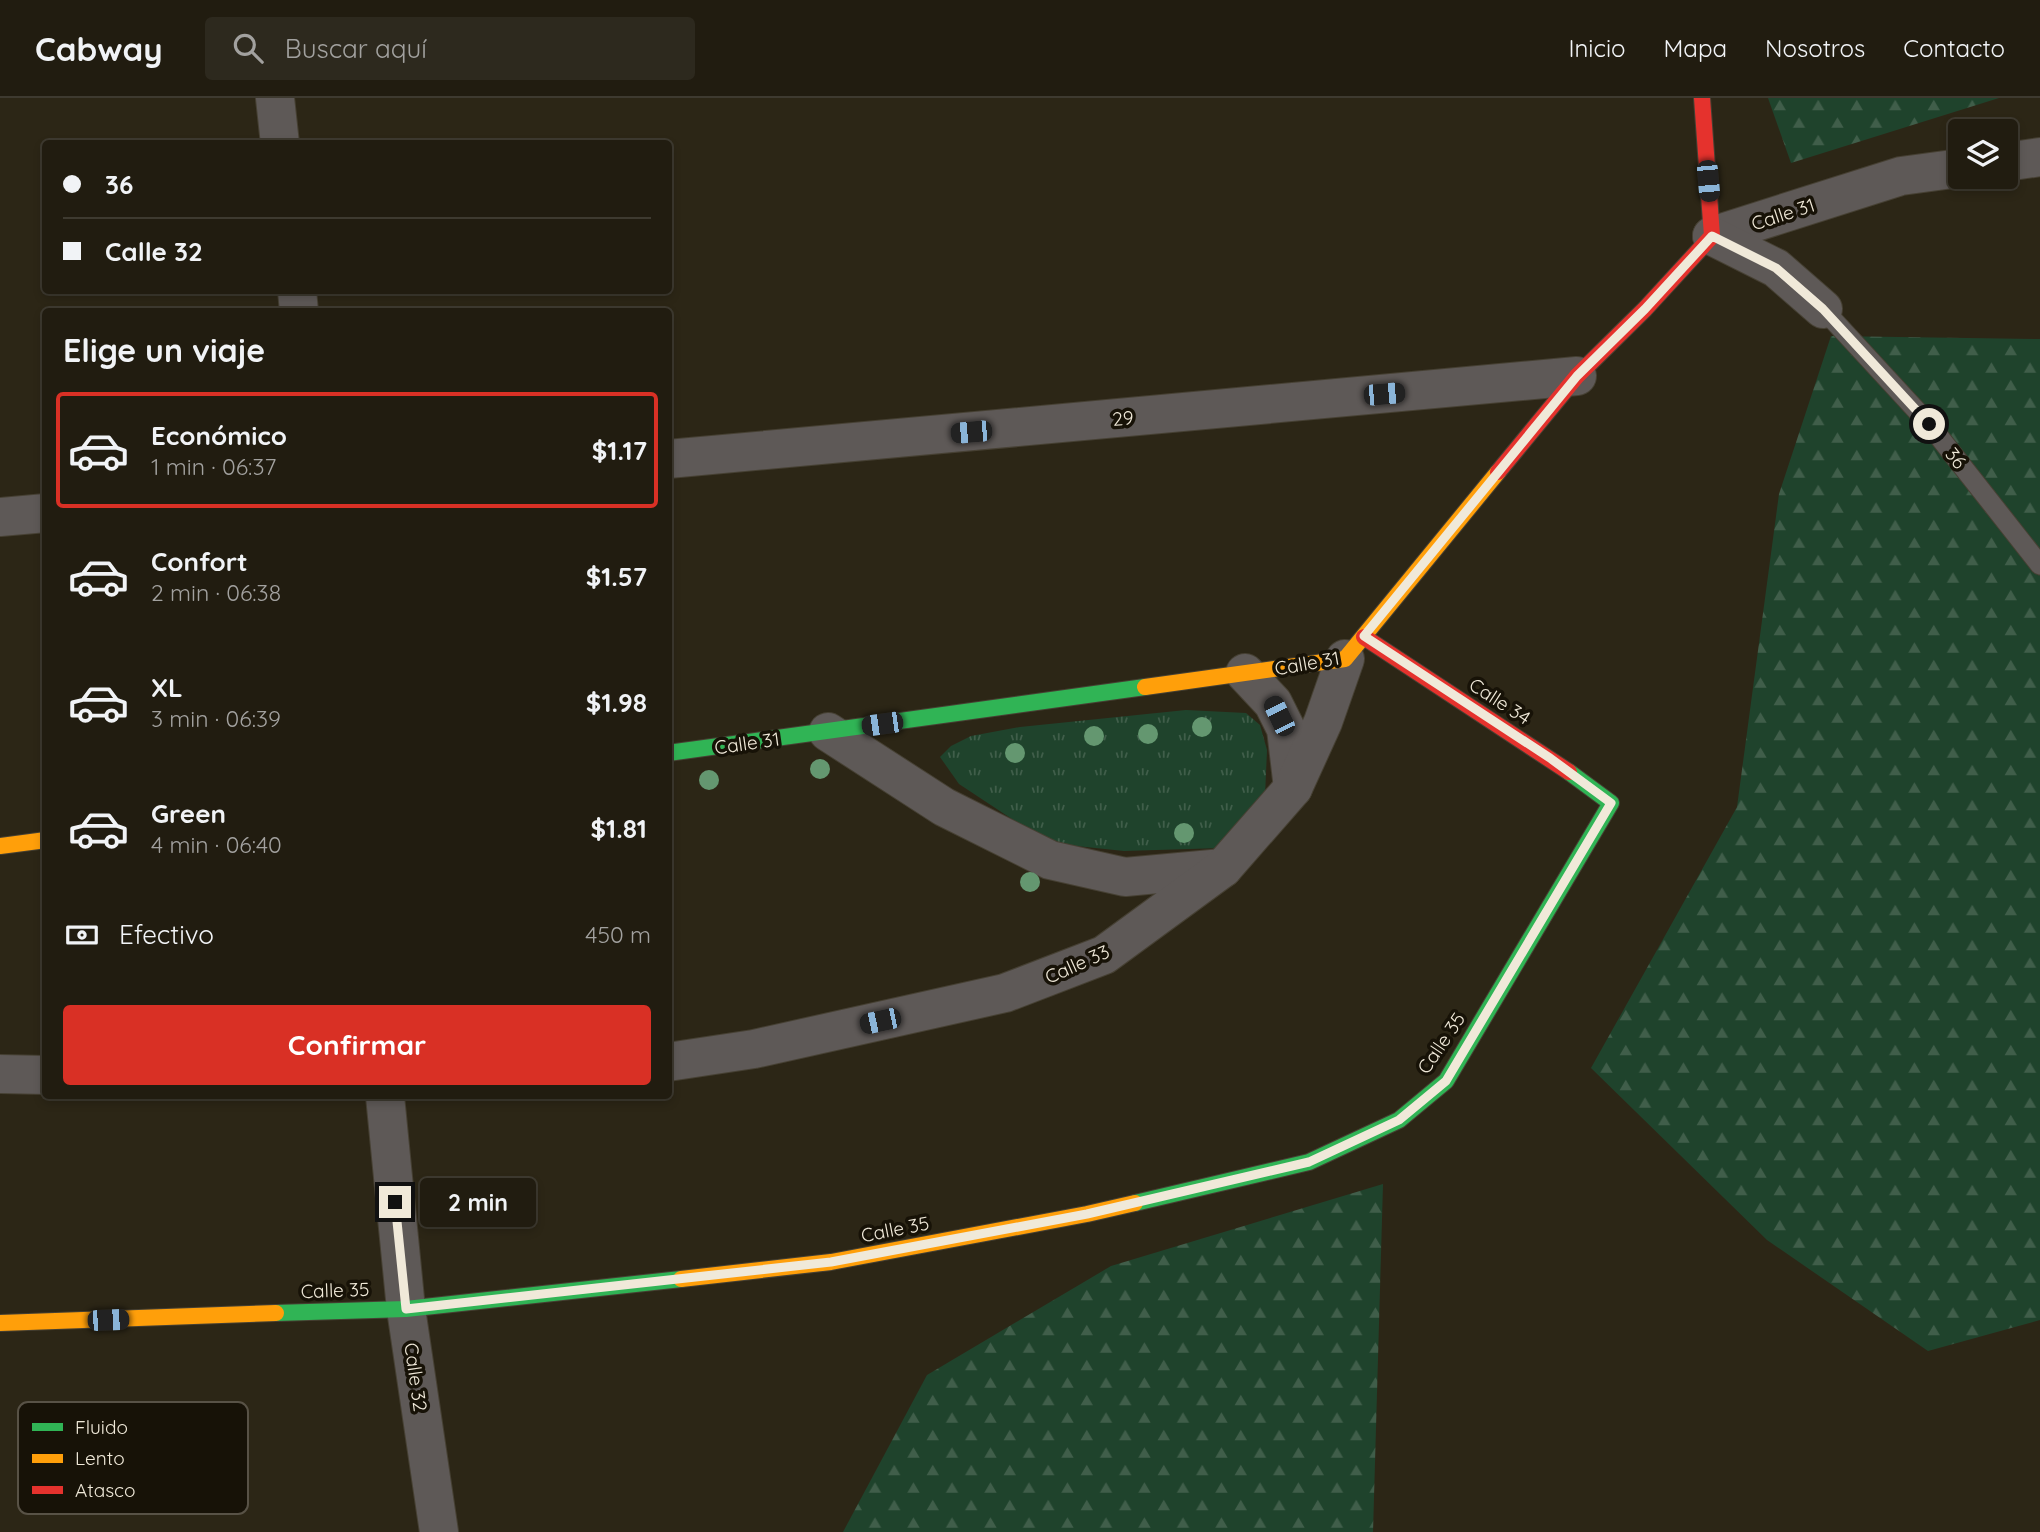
<!DOCTYPE html>
<html lang="es">
<head>
<meta charset="utf-8">
<style>
  body { margin:0; font-family:Quicksand,sans-serif; background:#2d291e; color:#f1f3f6; height:100vh; display:flex; flex-direction:column; font-size:26px; white-space:nowrap }
  * { box-sizing:border-box; margin:0 }
  p { font-size:23px; color:#a2a19f }
  .icon { flex:none; width:38px; height:38px; fill:none; stroke:currentColor; stroke-width:2; stroke-linecap:round; stroke-linejoin:round }
  .map { position:relative; flex:1; overflow:hidden }
  .details { position:absolute; left:42px; top:210px; width:630px; height:791px; display:flex; flex-direction:column; background:#211c10; border-radius:7px; box-shadow:0 4px 10px #0003,0 0 0 2px #3e3a30 }
  .details>* { flex:none }
  .top-card { position:absolute; left:42px; top:42px; width:630px; height:154px; border-radius:7px; box-shadow:0 4px 10px #0003,0 0 0 2px #3e3a30; display:grid; align-content:center; height:154px; padding:0 21px; background:#211c10 }
  .tools { position:absolute; left:1948px; top:21px; display:grid; gap:14px }
  .tools a { display:grid; place-items:center; width:70px; height:70px; border-radius:7px; background:#211c10; box-shadow:0 4px 10px #0003,0 0 0 2px #3e3a30; font-size:35px }
  .end { position:absolute; width:32px; height:32px; margin:-16px; border:9px solid #f0e9d9; background:#111; box-shadow:0 0 0 4px #111 }
  .from { border-radius:50% }
  .bubble { position:absolute; height:49px; border-radius:7px; background:#211c10; box-shadow:0 4px 10px #0003,0 0 0 2px #3e3a30; font-size:23px; font-weight:700; line-height:49px; text-align:center }
  .car { position:absolute; width:21px; height:42px; margin:-21px -10px; border-radius:9px; box-shadow:0 0 5px 2px #0007; background:linear-gradient(#222 24%,#8ab4d8 0 40%,#222 0 76%,#8ab4d8 0 86%,#222 0) }
  .top-card b { display:flex; align-items:center; gap:24px; height:66px; font-size:26px }
  .top-card b+b { border-top:2px solid #3e3a30 }
  .top-card i { width:18px; height:18px; background:#f1f3f6 }
  ul { padding:0; list-style:none }
  li { display:flex; align-items:center; gap:21px; height:116px; margin:0 14px 10px; padding:0 7px; border:4px solid transparent; border-radius:7px }
  li div { flex:1 }
  li b { display:block; font-size:26px }
  li em { font-style:normal; font-weight:700 }
  li.selected { border-color:#d93025 }
  li>.icon { width:63px; height:63px; stroke-width:1.5 }
  h2 { padding:0 21px; font-size:32px; line-height:84px }
  .pay { display:flex; align-items:center; gap:18px; height:77px; padding:0 21px; font-size:26px }
  .pay p { margin-inline-start:auto }
  .primary-button { display:flex; gap:14px; margin-top:auto; padding:14px 21px }
  .primary-button a { flex:1; height:80px; border-radius:7px; background:#d93025; color:#fff; font-size:28px; font-weight:700; line-height:80px; text-align:center }
  header { display:flex; align-items:center; gap:42px; box-sizing:border-box; height:98px; padding:0 35px; background:#211c10; border-bottom:2px solid #3e3a30 }
  header strong { font-size:33px }
  nav { display:flex; gap:38px; margin-inline-start:auto; font-size:24px }
  .search { width:490px; height:63px; background:#2d291e; display:flex; align-items:center; gap:18px; box-sizing:border-box; padding:0 24px; border-radius:7px; color:#a2a19f; font-size:26px }
  .map>svg:first-child { display:block }
  .forest { fill:url(#forest-firs) }
  .park { fill:url(#park-tufts) }
  .lines { fill:none; stroke-linecap:round; stroke-linejoin:round }
  .lane-casing { stroke:#464033; stroke-width:21 }
  .street-casing { stroke:#464033; stroke-width:40 }
  .fast-casing { stroke:#464033; stroke-width:18 }
  .slow-casing { stroke:#464033; stroke-width:18 }
  .jam-casing { stroke:#464033; stroke-width:18 }
  .lane { stroke:#5e5957; stroke-width:19 }
  .street { stroke:#5e5957; stroke-width:38 }
  .fast { stroke:#30b455; stroke-width:16 }
  .slow { stroke:#ff9f0a; stroke-width:16 }
  .jam { stroke:#e5322d; stroke-width:16 }
  .tree { fill:#649770 }
  .route { stroke:#f0e9d9; stroke-width:9 }
  .labels { text-anchor:middle; stroke-width:7; stroke-linejoin:round; paint-order:stroke }
  .street-label { font-size:19px; fill:#f0e9d9; stroke:#171207 }
  .key { fill:#171207; stroke:#585246; stroke-width:2 }
  .key-label { font-size:19px; fill:#f0e9d9 }
</style>
</head>
<body>
<header>
<strong>Cabway</strong>
<div class="search"><svg class="icon" aria-label="search" viewBox="0 0 24 24"><circle cx="10" cy="10" r="6"/><path d="M15 15l6 6"/></svg>Buscar aquí</div>
<nav><a>Inicio</a><a>Mapa</a><a>Nosotros</a><a>Contacto</a></nav>
</header>
<div class="map">
<svg width="2040" height="1434" viewBox="0 0 2040 1434">
  <defs>
    <pattern id="forest-firs" width="22" height="20" patternUnits="userSpaceOnUse" patternTransform="scale(1.75)"><rect width="22" height="20" fill="#1f432c"/><path d="M5 1l3.5 6h-7zM16 11l3.5 6h-7z" fill="#405e4a"/></pattern>
    <pattern id="park-tufts" width="24" height="20" patternUnits="userSpaceOnUse" patternTransform="scale(1.75)"><rect width="24" height="20" fill="#1f432c"/><path d="M3 7l-1-3M5 7V3M7 7l1-3M15 17l-1-3M17 17v-4M19 17l1-3" fill="none" stroke="#405e4a"/></pattern>
  </defs>
  <rect width="100%" height="100%" fill="#2c2616"/>
  <g class="forest">
    <path d="M1768,0h231l-208,65z"/>
    <path d="M1831,238l209,3v981l-112,31 -161,-111 -176,-172 146,-261 42,-313z"/>
    <path d="M1383,1086l-10,348h-530l84,-157 184,-109z"/>
  </g>
  <path class="park" d="M1186,612l60,3 14,12 7,25 -2,46 -44,52 -97,3 -76,-8 -89,-59 -19,-27 11,-11 20,-10 49,-9z"/>
  <g class="lines">
    <g class="lane-casing">
      <path id="lane" d="M1823,211l106,115 111,141"/>
    </g>
    <g class="street-casing">
      <g id="street">
        <path d="M275,0l5,46"/>
        <path d="M2006,64l34,-5"/>
        <path d="M1712,138l189,-60 59,-8"/>
        <path d="M1712,138l64,32 47,41"/>
        <path d="M297,192l2,22"/>
        <path d="M668,361l909,-83"/>
        <path d="M0,419l46,-4"/>
        <path d="M1245,575l28,30 13,26 7,59"/>
        <path d="M828,634l116,75 106,53 75,17 98,-9"/>
        <path d="M668,964l86,-13 251,-56 99,-38 119,-87 70,-80 30,-66 22,-63"/>
        <path d="M0,976l46,1"/>
        <path d="M385,998l21,213 33,223"/>
      </g>
    </g>
    <g class="fast-casing">
      <g id="fast">
        <path d="M668,655l477,-66"/>
        <path d="M1135,1105l174,-41 90,-42 47,-39 165,-278 -42,-31"/>
        <path d="M276,1215l130,-4 275,-30"/>
      </g>
    </g>
    <g class="slow-casing">
      <g id="slow">
        <path d="M1145,589l200,-28 153,-187"/>
        <path d="M0,748l46,-6"/>
        <path d="M681,1181l150,-17 256,-48 48,-11"/>
        <path d="M0,1225l276,-10"/>
      </g>
    </g>
    <g class="jam-casing">
      <g id="jam">
        <path d="M1498,374l79,-96 68,-67 67,-73 -10,-138"/>
        <path d="M1364,539l205,135"/>
      </g>
    </g>
    <use href="#lane" class="lane"/>
    <use href="#street" class="street"/>
    <use href="#fast" class="fast"/>
    <use href="#slow" class="slow"/>
    <use href="#jam" class="jam"/>
  </g>
  <g class="tree">
    <circle cx="1202" cy="629" r="10"/>
    <circle cx="1148" cy="636" r="10"/>
    <circle cx="1094" cy="638" r="10"/>
    <circle cx="1015" cy="655" r="10"/>
    <circle cx="820" cy="671" r="10"/>
    <circle cx="709" cy="682" r="10"/>
    <circle cx="1184" cy="735" r="10"/>
    <circle cx="1030" cy="784" r="10"/>
  </g>
  <g class="lines">
    <path class="route" d="M395,1104l11,107 425,-47 256,-48 222,-52 90,-42 47,-39 165,-278 -61,-45 -186,-122 213,-260 68,-67 67,-73 64,32 47,41 106,115"/>
  </g>
  <g class="labels">
    <g class="street-label">
      <text transform="translate(1783 116) rotate(-18)" y="7">Calle 31</text>
      <text transform="translate(1123 320) rotate(-5)" y="7">29</text>
      <text transform="translate(1956 360) rotate(52)" y="7">36</text>
      <text transform="translate(1307 565) rotate(-10)" y="7">Calle 31</text>
      <text transform="translate(1500 603) rotate(33)" y="7">Calle 34</text>
      <text transform="translate(747 645) rotate(-8)" y="7">Calle 31</text>
      <text transform="translate(1077 866) rotate(-24)" y="7">Calle 33</text>
      <text transform="translate(1441 945) rotate(-56)" y="7">Calle 35</text>
      <text transform="translate(895 1131) rotate(-11)" y="7">Calle 35</text>
      <text transform="translate(335 1192) rotate(-2)" y="7">Calle 35</text>
      <text transform="translate(416 1279) rotate(82)" y="7">Calle 32</text>
    </g>
  </g>
  <rect x="18" y="1304" width="230" height="112" rx="10" class="key"/>
  <rect x="32" y="1325" width="31" height="8" fill="#30b455"/>
  <rect x="32" y="1356" width="31" height="9" fill="#ff9f0a"/>
  <rect x="32" y="1388" width="31" height="8" fill="#e5322d"/>
  <g class="key-label">
    <text x="75" y="1336">Fluido</text>
    <text x="75" y="1367">Lento</text>
    <text x="75" y="1399">Atasco</text>
  </g>
</svg>
<div class="tools">
<a><svg class="icon" aria-label="layers" viewBox="0 0 24 24"><path d="M12 4l9 5-9 5-9-5zM3 14l9 5 9-5"/></svg></a>
</div>
<i class="end from" style="left:1929px;top:326px"></i>
<i class="end" style="left:395px;top:1104px"></i>
<div class="bubble" style="left:420px;top:1080px;width:116px">2 min</div>
<i class="car" style="left:1708px;top:83px;rotate:175deg"></i>
<i class="car" style="left:1384px;top:296px;rotate:85deg"></i>
<i class="car" style="left:971px;top:334px;rotate:265deg"></i>
<i class="car" style="left:1279px;top:618px;rotate:334deg"></i>
<i class="car" style="left:882px;top:626px;rotate:262deg"></i>
<i class="car" style="left:880px;top:923px;rotate:258deg"></i>
<i class="car" style="left:108px;top:1222px;rotate:88deg"></i>
<div class="top-card">
<b><i class="from"></i>36</b>
<b><i></i>Calle 32</b>
</div>
<section class="details">
<h2>Elige un viaje</h2>
<ul>
<li class="selected"><svg class="icon" aria-label="car" viewBox="0 0 24 24"><path d="M5 17H2v-5l4-1 3-4h7l3 4 3 1v5h-3M9 17h6M6 11h13"/><circle cx="7" cy="17" r="2"/><circle cx="17" cy="17" r="2"/></svg><div><b>Económico</b><p>1 min · 06:37</p></div><em>$1.17</em></li>
<li><svg class="icon" aria-label="car" viewBox="0 0 24 24"><path d="M5 17H2v-5l4-1 3-4h7l3 4 3 1v5h-3M9 17h6M6 11h13"/><circle cx="7" cy="17" r="2"/><circle cx="17" cy="17" r="2"/></svg><div><b>Confort</b><p>2 min · 06:38</p></div><em>$1.57</em></li>
<li><svg class="icon" aria-label="car" viewBox="0 0 24 24"><path d="M5 17H2v-5l4-1 3-4h7l3 4 3 1v5h-3M9 17h6M6 11h13"/><circle cx="7" cy="17" r="2"/><circle cx="17" cy="17" r="2"/></svg><div><b>XL</b><p>3 min · 06:39</p></div><em>$1.98</em></li>
<li><svg class="icon" aria-label="car" viewBox="0 0 24 24"><path d="M5 17H2v-5l4-1 3-4h7l3 4 3 1v5h-3M9 17h6M6 11h13"/><circle cx="7" cy="17" r="2"/><circle cx="17" cy="17" r="2"/></svg><div><b>Green</b><p>4 min · 06:40</p></div><em>$1.81</em></li>
</ul>
<div class="pay"><svg class="icon" aria-label="cash" viewBox="0 0 24 24"><path d="M3 7h18v10H3z"/><circle cx="12" cy="12" r="2"/></svg>Efectivo<p>450 m</p></div>
<div class="primary-button"><a>Confirmar</a></div>
</section>
</div>
</body>
</html>
